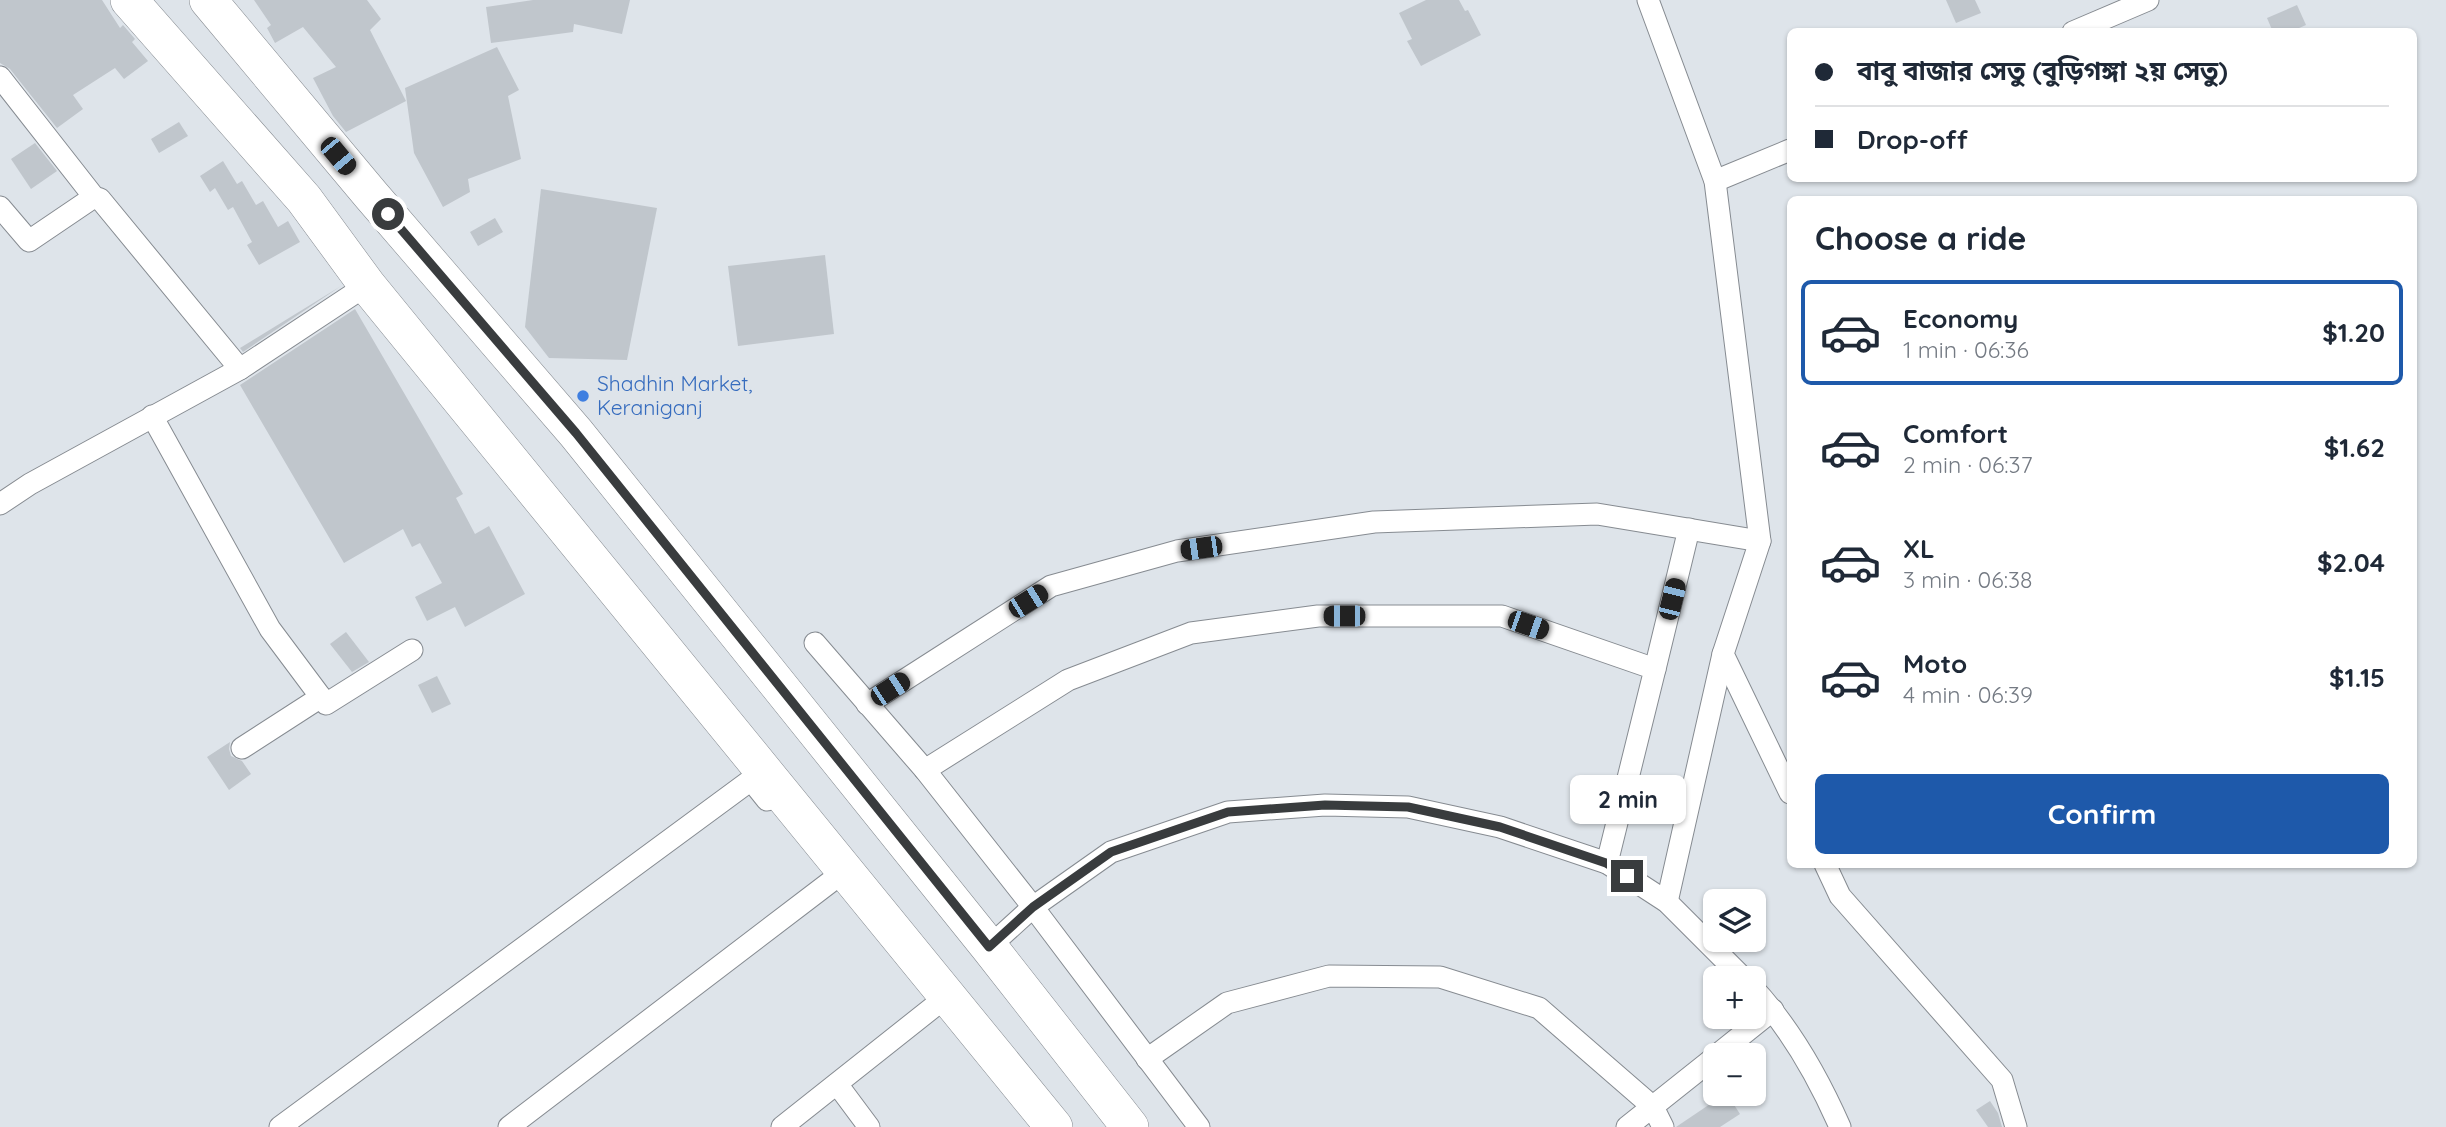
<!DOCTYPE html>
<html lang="en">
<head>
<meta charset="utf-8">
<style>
  body { margin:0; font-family:Quicksand,"Noto Sans Bengali",sans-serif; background:#f6f6f7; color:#1f2937; height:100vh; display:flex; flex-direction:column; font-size:26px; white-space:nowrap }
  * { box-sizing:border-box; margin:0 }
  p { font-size:23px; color:#747a83 }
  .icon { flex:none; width:38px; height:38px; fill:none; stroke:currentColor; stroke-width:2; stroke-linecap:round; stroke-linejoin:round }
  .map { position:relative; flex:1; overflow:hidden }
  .panel { position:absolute; left:1787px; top:196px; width:630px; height:672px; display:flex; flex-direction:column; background:#fff; border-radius:10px; box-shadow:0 2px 5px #0004 }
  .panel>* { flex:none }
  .hud { position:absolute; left:1787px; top:28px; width:630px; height:154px; border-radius:10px; box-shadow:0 2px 5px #0004; display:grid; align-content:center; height:154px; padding:0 28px; background:#fff }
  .buttons { position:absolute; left:1703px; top:889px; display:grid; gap:14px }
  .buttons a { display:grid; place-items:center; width:63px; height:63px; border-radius:10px; background:#fff; box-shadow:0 2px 5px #0004; font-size:35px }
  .end { position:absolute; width:32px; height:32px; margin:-16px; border:9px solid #393c3e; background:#fff; box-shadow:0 0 0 4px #fff }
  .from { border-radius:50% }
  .bubble { position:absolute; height:49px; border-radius:10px; background:#fff; box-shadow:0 2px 5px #0004; font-size:23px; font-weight:700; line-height:49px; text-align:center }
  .car { position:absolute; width:21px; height:42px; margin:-21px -10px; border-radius:9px; box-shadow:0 0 5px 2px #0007; background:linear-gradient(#222 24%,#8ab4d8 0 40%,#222 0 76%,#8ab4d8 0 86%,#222 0) }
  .hud b { display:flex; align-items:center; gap:24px; height:66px; font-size:26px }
  .hud b+b { border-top:2px solid #e0e1e3 }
  .hud i { width:18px; height:18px; background:#1f2937 }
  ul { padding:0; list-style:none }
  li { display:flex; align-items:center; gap:21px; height:105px; margin:0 14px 10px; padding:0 14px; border:4px solid transparent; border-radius:10px }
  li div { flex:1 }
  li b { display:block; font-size:26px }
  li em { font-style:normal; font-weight:700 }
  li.selected { border-color:#1e59aa }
  li>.icon { width:63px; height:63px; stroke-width:1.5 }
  h2 { padding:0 28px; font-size:32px; line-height:84px }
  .action { display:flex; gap:14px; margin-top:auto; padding:14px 28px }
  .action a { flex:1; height:80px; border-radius:10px; background:#1e59aa; color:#fff; font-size:28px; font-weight:700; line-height:80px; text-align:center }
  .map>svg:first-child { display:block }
  .building { fill:#c0c6cc }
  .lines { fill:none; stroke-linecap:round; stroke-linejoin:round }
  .street-casing { stroke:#868b91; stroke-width:23 }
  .highway-casing { stroke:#868b91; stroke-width:38 }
  .street { stroke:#fff; stroke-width:21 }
  .highway { stroke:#fff; stroke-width:37 }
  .route { stroke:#393c3e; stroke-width:9 }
  .shop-dot { fill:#3f7fe0; stroke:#dee4ea; stroke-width:2.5 }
  .labels { text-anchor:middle; stroke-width:6; stroke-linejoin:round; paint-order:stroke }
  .shop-label { font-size:21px; fill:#366cbe; stroke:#dee4ea; text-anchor:start }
</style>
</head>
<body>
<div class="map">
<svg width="2446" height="1127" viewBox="0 0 2446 1127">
  <rect width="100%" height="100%" fill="#dee4ea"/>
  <g class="building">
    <path d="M0,0h102l18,28 3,-3 12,14 -3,3 16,19 -24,18 -9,-11 -42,27 10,14 -26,19 -47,-59 -10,-6z"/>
    <path d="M254,0h113l14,19 -11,11 36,71 -60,31 -13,-16 -20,-38 23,-11 -33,-40 -28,16 -8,-15 4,-3z"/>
    <path d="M533,0h97l-8,34 -48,-10 -1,8 -82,11 -5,-36z"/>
    <path d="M1426,0h33l6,11 3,-1 13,25 -60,31 -14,-25 5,-2 -13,-26z"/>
    <path d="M1946,0h29l6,13 -25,10z"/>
    <path d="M2297,5l9,20 -16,7h-17l-6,-14z"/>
    <path d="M497,47l22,43 -11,6 13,63 -53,20 2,13 -27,15 -29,-54 -9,-65z"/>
    <path d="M179,122l9,14 -29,17 -8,-14z"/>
    <path d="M35,143l22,28 -26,18 -20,-30z"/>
    <path d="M223,161l14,23 5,-3 14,24 7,-4 15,26 10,-6 12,21 -41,23 -12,-20 5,-3 -19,-35 -5,3 -13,-22 -5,4 -10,-16z"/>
    <path d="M541,189l116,19 -30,152 -78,-2 -24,-31z"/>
    <path d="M495,218l8,14 -25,14 -8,-14z"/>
    <path d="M825,255l9,79 -96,12 -10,-80z"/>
    <path d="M341,286l-98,66 -3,-4z"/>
    <path d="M355,309l108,185 -7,4 19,36 14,-8 36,68 -60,33 -10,-20 -28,14 -12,-24 27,-14 -22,-40 -8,4 -9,-18 -59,34 -104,-178z"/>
    <path d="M346,632l23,30 -17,10 -22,-28z"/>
    <path d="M437,676l14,28 -19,9 -14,-28z"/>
    <path d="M230,742l-1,7 2,7 11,5 9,13 -22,16 -22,-33z"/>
    <path d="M1725,1094h2l13,20 -20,13h-44z"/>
    <path d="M1990,1101l8,12 4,14h-14l-12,-17z"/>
  </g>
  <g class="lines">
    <g class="street-casing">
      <g id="street">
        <path d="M1648,0l67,181 45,360 -37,113 67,139"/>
        <path d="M2073,32l75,-32"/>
        <path d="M0,77l94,120 6,2 140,170 127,-84"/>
        <path d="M1715,181l75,-31"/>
        <path d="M0,207l29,34 65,-44"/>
        <path d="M152,416l118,213 56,75 86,-54"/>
        <path d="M0,504l30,-20 210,-115"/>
        <path d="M815,643l110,127 108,137 166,220"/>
        <path d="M1655,669l34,-140"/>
        <path d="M867,704l184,-118 126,-35 197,-29 223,-8 163,27"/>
        <path d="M242,748l79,-51"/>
        <path d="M925,770l143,-90 123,-47 127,-17h184l153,53 -48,194"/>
        <path d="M1825,864l15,32 162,184 14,47"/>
        <path d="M1667,902l56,-248"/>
        <path d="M989,947l44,-40 78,-55 117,-40 97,-7 83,2 92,20 107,36 60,39 76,76"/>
        <path d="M1754,989c37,40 64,88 86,138"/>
        <path d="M1717,1055l56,-45"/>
        <path d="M1147,1059l80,-56 102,-27 111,1 99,31 114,99 10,20"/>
        <path d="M837,1084l32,43"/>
        <path d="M280,1127l471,-347 16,20"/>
        <path d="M509,1127l337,-257"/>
        <path d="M782,1127l164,-130"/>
        <path d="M1627,1127l88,-70"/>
      </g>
    </g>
    <g class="highway-casing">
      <g id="highway">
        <path d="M129,0l175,199 63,86 687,842"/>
        <path d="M208,0l163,195 205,238 413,514 141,180"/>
      </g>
    </g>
    <use href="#street" class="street"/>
    <use href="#highway" class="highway"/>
  </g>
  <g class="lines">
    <path class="route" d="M388,214l188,219 413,514 44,-40 78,-55 117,-40 97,-7 83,2 92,20 106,36 21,13"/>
  </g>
  <circle class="shop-dot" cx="583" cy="396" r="7"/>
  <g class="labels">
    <g class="shop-label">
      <text x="597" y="391">Shadhin Market,<tspan x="597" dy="24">Keraniganj</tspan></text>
    </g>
  </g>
</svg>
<div class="buttons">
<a><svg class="icon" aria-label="layers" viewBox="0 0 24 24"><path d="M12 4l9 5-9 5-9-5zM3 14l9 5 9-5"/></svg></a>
<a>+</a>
<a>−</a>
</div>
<i class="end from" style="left:388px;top:214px"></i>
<i class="end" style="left:1627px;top:876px"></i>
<div class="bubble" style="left:1570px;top:775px;width:116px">2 min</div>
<i class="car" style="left:338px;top:156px;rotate:140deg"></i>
<i class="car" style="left:1201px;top:548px;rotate:262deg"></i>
<i class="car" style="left:1672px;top:599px;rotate:14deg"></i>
<i class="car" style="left:1028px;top:601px;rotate:58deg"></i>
<i class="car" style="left:1344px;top:616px;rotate:270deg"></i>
<i class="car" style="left:1528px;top:625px;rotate:109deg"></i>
<i class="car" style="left:890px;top:689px;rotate:57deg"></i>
<div class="hud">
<b><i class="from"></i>বাবু বাজার সেতু (বুড়িগঙ্গা ২য় সেতু)</b>
<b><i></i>Drop-off</b>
</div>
<section class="panel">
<h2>Choose a ride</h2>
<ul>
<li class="selected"><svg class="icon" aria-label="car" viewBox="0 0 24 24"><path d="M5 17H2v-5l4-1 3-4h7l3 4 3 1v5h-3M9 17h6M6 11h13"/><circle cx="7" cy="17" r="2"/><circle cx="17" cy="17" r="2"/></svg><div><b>Economy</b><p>1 min · 06:36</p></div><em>$1.20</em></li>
<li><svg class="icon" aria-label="car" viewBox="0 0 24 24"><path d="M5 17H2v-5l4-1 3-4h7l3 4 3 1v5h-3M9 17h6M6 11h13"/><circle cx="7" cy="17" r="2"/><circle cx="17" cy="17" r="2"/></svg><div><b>Comfort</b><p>2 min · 06:37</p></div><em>$1.62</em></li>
<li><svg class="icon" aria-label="car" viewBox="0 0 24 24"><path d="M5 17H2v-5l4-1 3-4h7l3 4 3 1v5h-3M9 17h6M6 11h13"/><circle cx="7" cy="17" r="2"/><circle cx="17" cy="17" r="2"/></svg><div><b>XL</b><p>3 min · 06:38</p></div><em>$2.04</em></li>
<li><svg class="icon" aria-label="car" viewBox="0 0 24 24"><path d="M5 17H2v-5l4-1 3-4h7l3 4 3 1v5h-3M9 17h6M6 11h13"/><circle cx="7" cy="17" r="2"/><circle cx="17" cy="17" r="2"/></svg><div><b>Moto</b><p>4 min · 06:39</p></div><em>$1.15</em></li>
</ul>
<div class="action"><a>Confirm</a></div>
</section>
</div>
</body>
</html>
